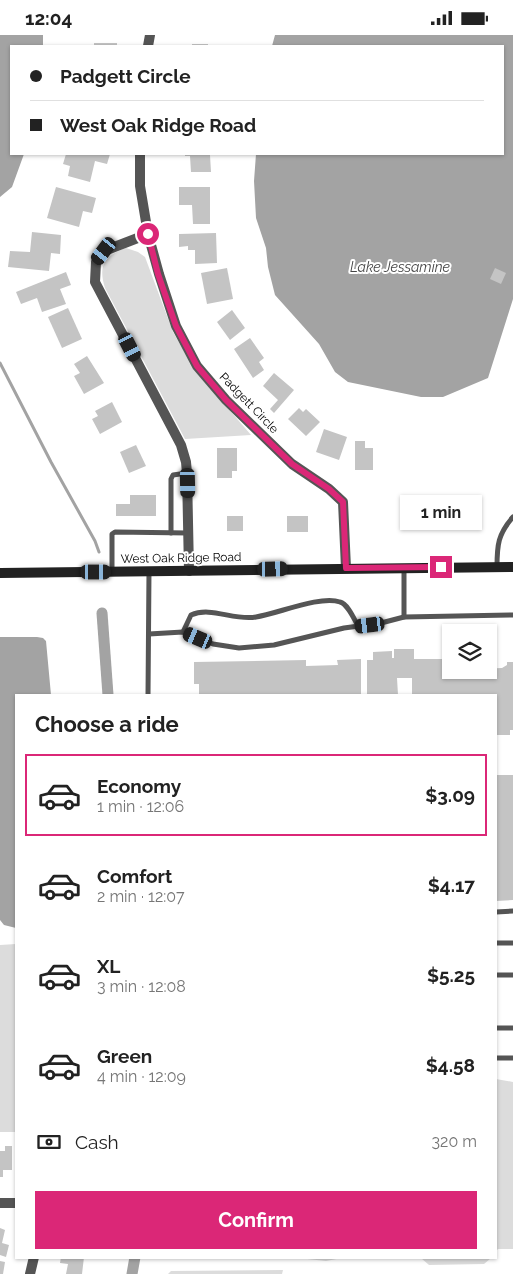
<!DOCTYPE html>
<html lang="en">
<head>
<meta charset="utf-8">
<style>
  body { margin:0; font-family:Raleway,sans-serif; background:#f2f2f2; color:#222; height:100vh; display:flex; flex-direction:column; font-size:19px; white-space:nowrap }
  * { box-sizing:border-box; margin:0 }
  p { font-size:16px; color:#767676 }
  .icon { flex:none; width:28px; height:28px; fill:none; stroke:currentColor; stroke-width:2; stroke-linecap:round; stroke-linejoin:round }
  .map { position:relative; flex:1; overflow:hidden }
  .side { position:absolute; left:15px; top:659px; width:482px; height:565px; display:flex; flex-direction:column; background:#fff; border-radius:0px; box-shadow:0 1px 4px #0004 }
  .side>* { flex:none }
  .guide { position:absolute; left:10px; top:10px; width:494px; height:110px; border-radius:0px; box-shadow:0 1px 4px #0004; display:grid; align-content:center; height:110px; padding:0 20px; background:#fff }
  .fabs { position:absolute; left:442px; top:589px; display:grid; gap:10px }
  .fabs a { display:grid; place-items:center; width:55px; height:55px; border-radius:0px; background:#fff; box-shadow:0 1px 4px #0004; font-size:25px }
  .end { position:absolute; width:22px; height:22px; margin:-11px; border:6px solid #db2777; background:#fff; box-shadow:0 0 0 2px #fff }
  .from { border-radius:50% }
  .bubble { position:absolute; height:35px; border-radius:0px; background:#fff; box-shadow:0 1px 4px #0004; font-size:16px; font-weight:700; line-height:35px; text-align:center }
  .car { position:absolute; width:15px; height:30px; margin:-15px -8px; border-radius:6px; box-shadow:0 0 4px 1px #0007; background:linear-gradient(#222 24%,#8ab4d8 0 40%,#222 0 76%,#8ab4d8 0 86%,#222 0) }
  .guide b { display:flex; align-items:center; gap:18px; height:48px; font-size:19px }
  .guide b+b { border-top:1px solid #e0e0e0 }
  .guide i { width:12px; height:12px; background:#222 }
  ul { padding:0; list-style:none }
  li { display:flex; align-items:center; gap:15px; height:82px; margin:0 10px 8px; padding:0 10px; border:2px solid transparent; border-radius:0px }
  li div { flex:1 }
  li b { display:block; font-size:19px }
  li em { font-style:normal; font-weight:700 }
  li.current { border-color:#db2777 }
  li>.icon { width:45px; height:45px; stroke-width:1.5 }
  h2 { padding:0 20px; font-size:22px; line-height:60px }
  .pay { display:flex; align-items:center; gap:12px; height:55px; padding:0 20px; font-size:19px }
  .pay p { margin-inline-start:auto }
  .action { display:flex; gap:10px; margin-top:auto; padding:10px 20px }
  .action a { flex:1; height:58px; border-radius:0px; background:#db2777; color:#fff; font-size:20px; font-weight:700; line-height:58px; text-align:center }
  .status { display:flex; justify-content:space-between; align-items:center; height:35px; padding:0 25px; background:#fff; direction:ltr }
  .status svg { height:14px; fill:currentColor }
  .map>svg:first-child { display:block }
  .green { fill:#dcdcdc }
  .water { fill:#a3a3a3 }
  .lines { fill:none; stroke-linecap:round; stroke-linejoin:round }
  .stream { stroke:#a3a3a3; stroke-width:3 }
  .canal { stroke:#a3a3a3; stroke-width:11 }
  .building { fill:#c4c4c4 }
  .lane { stroke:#555; stroke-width:5 }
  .street { stroke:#555; stroke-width:10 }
  .secondary { stroke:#222; stroke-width:10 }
  .route { stroke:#db2777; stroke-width:6 }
  .labels { text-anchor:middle; stroke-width:4; stroke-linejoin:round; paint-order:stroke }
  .street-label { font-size:12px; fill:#000; stroke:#fff }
  .water-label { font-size:14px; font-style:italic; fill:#444; stroke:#fff }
</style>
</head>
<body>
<div class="status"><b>12:04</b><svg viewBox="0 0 49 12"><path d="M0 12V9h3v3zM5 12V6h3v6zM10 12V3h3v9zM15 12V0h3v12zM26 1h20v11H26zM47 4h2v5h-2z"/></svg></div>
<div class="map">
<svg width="513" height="1239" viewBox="0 0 513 1239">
  <rect width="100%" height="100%" fill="#fff"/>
  <g class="green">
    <path d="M126,213l12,4 7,5 28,75 21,37 57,66 -66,4 -80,-151c-7,-22 -1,-32 21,-40z"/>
    <path d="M16,909v188h-16v-187z"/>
    <path d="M496,1044l17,3v167h-15l-2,2z"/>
    <path d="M298,1223h44l-16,3z"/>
    <path d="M421,1223h70l-7,6 -55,1z"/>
    <path d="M283,1235l-1,4h-114l3,-3z"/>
  </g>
  <g class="water">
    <path d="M0,0h43v11h-32v108h13l-12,33 -12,10z"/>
    <path d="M275,0h238v264l-25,79 -45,19h-22l-73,-15 -13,-10 -16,-28 -44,-49 -7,-28 -2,-19 -10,-30 -2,-37 2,-27h246v-108h-230z"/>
    <path d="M0,602h37l6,1 3,3 5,54h-35v233l-12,-3 -4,-5z"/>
  </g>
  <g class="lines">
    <path class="stream" d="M0,328l51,99 44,79 4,11"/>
    <g class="canal">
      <path d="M102,578l6,82"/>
      <path d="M132,1239l3,-17"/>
    </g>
  </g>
  <g class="building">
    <rect x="94" y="8" width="23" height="3"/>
    <rect x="192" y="9" width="16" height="2"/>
    <path d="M66,119h44l-3,10 -12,-3 -5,21 -22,-6 2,-10 -7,-2z"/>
    <path d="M185,119l25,1 1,17h-20l-1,-16h-5z"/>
    <path d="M56,152l40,11 -4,15 -9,-2 -4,16 -32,-9z"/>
    <path d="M179,152h31v37h-17l-1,-19h-13z"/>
    <path d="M32,197l29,3 -1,19 -9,-1 -2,18 -41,-4 2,-16 20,1z"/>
    <path d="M216,198l1,30 -22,1v-14h-7v-4l-9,1v-13z"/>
    <path d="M227,233l6,31 -26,5 -6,-31z"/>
    <path d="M495,233l11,5 -5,11 -11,-5z"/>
    <path d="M66,237l5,13 -11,4 6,15 -24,8 -5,-14 -16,6 -5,-12z"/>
    <path d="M68,273l14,31 -20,9 -14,-31z"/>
    <path d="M232,275l13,18 -15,12 -13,-18z"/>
    <path d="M250,303l14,20 -5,4 5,8 -11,8 -19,-29z"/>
    <path d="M87,321l17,27 -20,11 -10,-18 6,-3 -6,-9z"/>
    <path d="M274,338l20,17 -20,23 -4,-4 8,-9 -15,-14z"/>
    <path d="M112,367l10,20 -22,12 -8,-15 6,-3 -3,-5z"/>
    <path d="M299,373l4,4 3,-3 14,13 -14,14 -18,-17z"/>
    <path d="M324,394l23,8 -8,23 -23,-8z"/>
    <path d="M355,406h10v7h8v22h-18z"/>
    <path d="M136,410l10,21 -17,7 -9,-21z"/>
    <path d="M217,413h20v23h-5v7h-15z"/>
    <path d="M130,460h26v21h-40v-12h14z"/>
    <rect x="227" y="481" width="16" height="15"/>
    <rect x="287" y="481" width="21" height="16"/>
    <path d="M394,614h20v10h37v11l51,-2 5,-3v-3h6v68h-3v5h-14v-40h-84v-17h-15l1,17h-31v-35h6v-8l19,-1v7h2z"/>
    <path d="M361,624v36h-162v-11h-5v-22l112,-2v6l32,-1 -1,-5z"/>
    <path d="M496,740h17v125l-17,1z"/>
    <path d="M5,1111h7v24h-9v7h-3v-26h5z"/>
    <path d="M0,1193l5,2 -3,13 7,2 -3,12 -6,-2z"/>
    <path d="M61,1222h23l-2,17h-16l2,-10 -8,-1z"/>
    <path d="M0,1226l5,1 -2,12h-3z"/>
  </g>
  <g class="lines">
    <g class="lane">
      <path d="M171,498v-54l2,-4 14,-2"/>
      <path d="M497,532c0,-22 1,-33 16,-50"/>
      <path d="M404,533v49"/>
      <path d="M112,537v-38l3,-2 73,1"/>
      <path d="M183,597l8,-17c20,-9 43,6 65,2 21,-3 64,-22 84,-15 8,2 14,17 18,24"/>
      <path d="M149,599l34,-2 30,12 26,4 35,-3 70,-17 37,-5 23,-6 109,-2"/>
      <path d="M148,660l1,-124"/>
      <path d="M496,877l17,-1"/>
      <path d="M496,908h17"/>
      <path d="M496,940h17"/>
      <path d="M496,993h17"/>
      <path d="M496,1023h17"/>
    </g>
    <g class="street">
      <path d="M148,11l2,-11"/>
      <path d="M140,119v32l8,48 11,40 17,52 21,40 29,34 66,64 37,25 14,13 3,66"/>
      <path d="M148,199l-44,17 -8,11 -1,20 86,163 5,17 1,11 2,98"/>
      <path d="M0,1168h16"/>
      <path d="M30,1239l4,-17"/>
    </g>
    <path class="secondary" d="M0,538l513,-6"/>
  </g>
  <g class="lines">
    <path class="route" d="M148,199l10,40 18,52 21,40 29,34 66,64 37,25 14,13 3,66 95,-1"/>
  </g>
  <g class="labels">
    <g class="street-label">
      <text transform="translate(249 368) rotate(46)" y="4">Padgett Circle</text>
      <text transform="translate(181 523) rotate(-1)" y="4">West Oak Ridge Road</text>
    </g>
    <g class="water-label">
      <text x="400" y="237">Lake Jessamine</text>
    </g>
  </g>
</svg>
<div class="fabs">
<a><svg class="icon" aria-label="layers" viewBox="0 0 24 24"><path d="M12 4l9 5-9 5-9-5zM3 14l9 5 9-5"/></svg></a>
</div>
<i class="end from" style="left:148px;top:199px"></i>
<i class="end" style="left:441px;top:532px"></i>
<div class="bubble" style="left:400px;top:460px;width:82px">1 min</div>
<i class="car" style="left:104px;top:216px;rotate:217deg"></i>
<i class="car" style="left:130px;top:312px;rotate:153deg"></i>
<i class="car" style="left:188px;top:448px;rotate:179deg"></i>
<i class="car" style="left:273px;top:534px;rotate:89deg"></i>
<i class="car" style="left:96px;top:537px;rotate:90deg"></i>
<i class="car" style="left:370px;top:590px;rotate:263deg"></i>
<i class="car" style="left:198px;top:603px;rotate:293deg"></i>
<div class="guide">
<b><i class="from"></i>Padgett Circle</b>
<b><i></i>West Oak Ridge Road</b>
</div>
<section class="side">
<h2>Choose a ride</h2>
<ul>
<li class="current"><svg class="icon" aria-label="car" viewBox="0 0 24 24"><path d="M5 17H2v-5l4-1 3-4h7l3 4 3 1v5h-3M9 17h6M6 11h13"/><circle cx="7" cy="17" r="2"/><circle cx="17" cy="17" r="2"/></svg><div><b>Economy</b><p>1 min · 12:06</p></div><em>$3.09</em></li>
<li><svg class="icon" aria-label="car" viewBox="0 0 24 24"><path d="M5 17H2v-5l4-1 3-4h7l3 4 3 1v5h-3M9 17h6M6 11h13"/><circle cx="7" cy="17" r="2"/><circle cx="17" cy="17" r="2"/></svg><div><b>Comfort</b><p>2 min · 12:07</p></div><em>$4.17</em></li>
<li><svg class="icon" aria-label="car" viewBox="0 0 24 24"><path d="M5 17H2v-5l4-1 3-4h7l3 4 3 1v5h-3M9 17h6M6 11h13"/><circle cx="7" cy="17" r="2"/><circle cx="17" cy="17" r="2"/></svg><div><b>XL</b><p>3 min · 12:08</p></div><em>$5.25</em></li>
<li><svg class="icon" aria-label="car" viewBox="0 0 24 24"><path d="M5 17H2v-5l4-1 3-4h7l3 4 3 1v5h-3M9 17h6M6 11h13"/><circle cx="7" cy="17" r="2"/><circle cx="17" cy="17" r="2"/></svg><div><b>Green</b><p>4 min · 12:09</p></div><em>$4.58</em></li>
</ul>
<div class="pay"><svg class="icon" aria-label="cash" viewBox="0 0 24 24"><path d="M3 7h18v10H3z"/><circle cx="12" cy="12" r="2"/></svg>Cash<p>320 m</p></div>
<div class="action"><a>Confirm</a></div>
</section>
</div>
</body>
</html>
